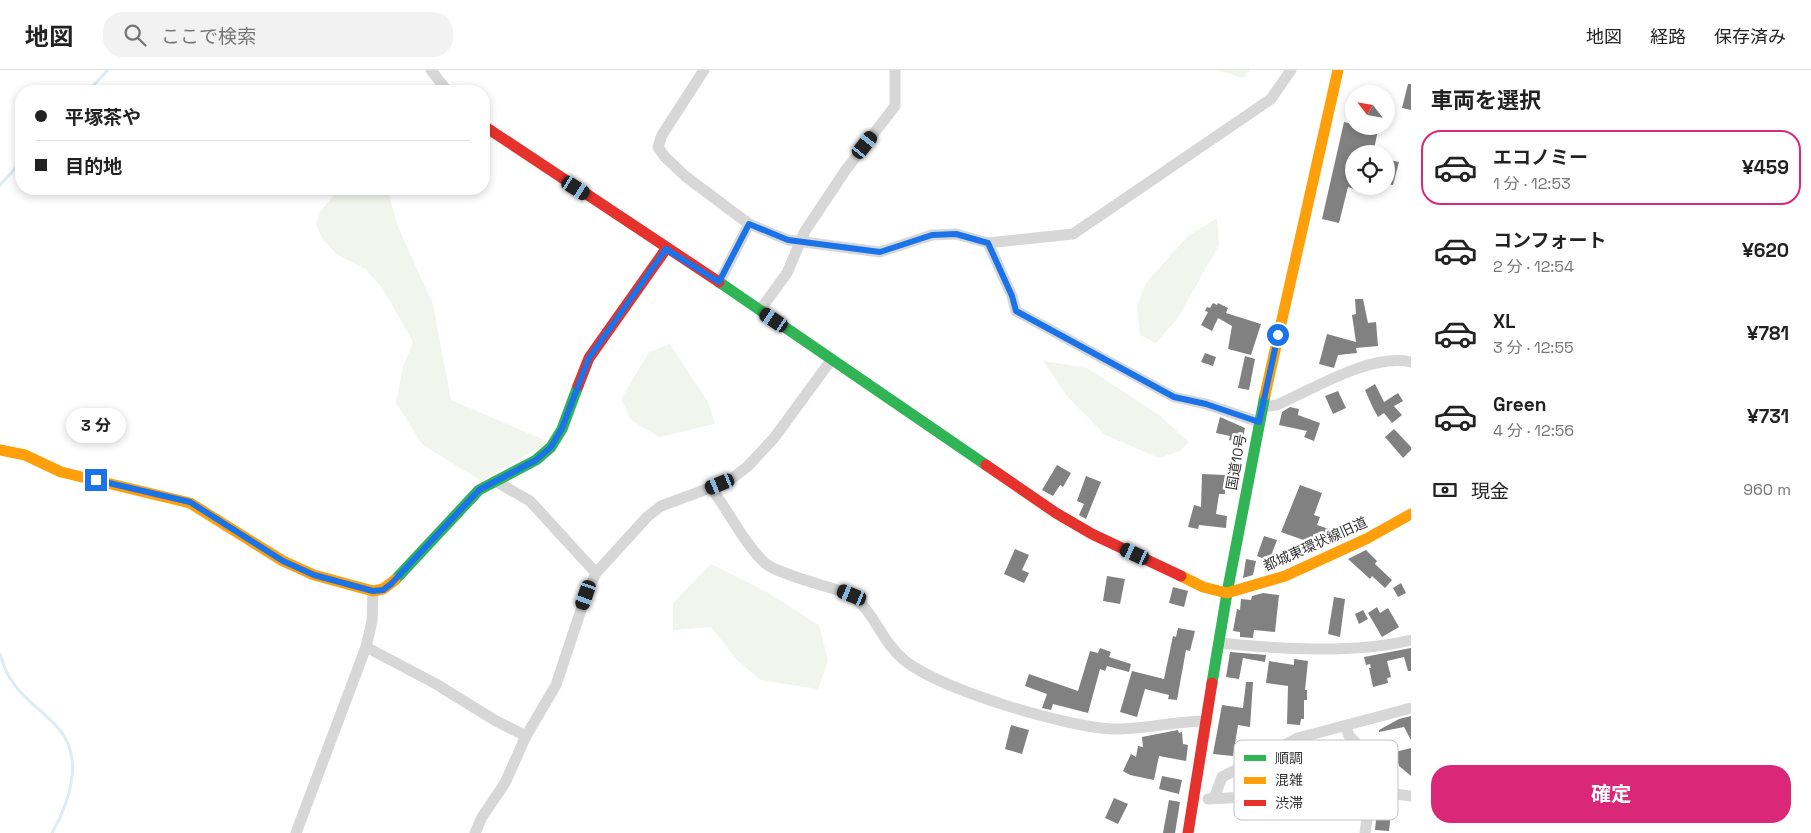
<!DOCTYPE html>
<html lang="ja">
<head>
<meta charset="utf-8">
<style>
  body { margin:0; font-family:"Space Grotesk","Noto Sans JP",sans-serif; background:#f2f2f2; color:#222; height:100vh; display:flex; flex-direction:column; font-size:19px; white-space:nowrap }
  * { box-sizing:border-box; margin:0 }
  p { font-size:16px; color:#767676 }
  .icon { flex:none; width:28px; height:28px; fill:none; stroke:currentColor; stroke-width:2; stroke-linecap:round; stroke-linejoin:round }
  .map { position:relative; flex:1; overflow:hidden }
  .drawer { display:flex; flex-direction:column; background:#fff; width:400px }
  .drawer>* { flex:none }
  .top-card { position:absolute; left:15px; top:15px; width:475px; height:110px; border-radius:20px; box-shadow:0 2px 8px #0003; display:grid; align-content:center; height:110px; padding:0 20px; background:#fff }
  .needle { width:32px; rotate:301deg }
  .tools { position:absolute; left:1345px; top:15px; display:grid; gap:10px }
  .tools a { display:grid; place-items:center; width:50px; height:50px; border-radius:50%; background:#fff; box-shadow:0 2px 8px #0003; font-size:25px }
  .end { position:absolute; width:22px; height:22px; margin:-11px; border:6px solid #1a73e8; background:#fff; box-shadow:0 0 0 2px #fff }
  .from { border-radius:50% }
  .bubble { position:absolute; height:35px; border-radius:18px; background:#fff; box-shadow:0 2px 8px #0003; font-size:16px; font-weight:700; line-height:35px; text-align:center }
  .car { position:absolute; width:15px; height:30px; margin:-15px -8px; border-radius:6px; box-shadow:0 0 4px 1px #0007; background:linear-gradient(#222 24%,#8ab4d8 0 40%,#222 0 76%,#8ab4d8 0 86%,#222 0) }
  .top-card b { display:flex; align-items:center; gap:18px; height:48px; font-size:19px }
  .top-card b+b { border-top:1px solid #e0e0e0 }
  .top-card i { width:12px; height:12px; background:#222 }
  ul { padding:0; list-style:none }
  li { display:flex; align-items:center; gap:15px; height:75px; margin:0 10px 8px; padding:0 10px; border:2px solid transparent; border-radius:20px }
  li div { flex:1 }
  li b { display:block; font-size:19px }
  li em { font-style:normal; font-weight:700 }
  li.selected { border-color:#db2777 }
  li>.icon { width:45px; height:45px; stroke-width:1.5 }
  h2 { padding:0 20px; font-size:22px; line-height:60px }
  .pay { display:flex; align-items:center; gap:12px; height:55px; padding:0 20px; font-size:19px }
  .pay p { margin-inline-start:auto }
  .button { display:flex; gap:10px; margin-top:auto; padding:10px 20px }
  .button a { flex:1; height:58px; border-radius:20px; background:#db2777; color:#fff; font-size:20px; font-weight:700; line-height:58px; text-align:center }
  header { display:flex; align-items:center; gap:30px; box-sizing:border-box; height:70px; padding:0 25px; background:#fff; border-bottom:1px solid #e0e0e0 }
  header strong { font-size:24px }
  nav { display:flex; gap:28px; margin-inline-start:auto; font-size:18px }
  .search { width:350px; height:45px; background:#f2f2f2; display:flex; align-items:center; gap:12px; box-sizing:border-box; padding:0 18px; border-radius:20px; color:#767676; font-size:19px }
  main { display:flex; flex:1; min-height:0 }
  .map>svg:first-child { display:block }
  .green { fill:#f1f5ed }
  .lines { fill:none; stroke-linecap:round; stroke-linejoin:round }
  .stream { stroke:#ddebf3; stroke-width:3 }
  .building { fill:#818181 }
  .street { stroke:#d7d7d7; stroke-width:11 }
  .fast { stroke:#30b455; stroke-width:11 }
  .slow { stroke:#ff9f0a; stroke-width:11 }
  .jam { stroke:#e5322d; stroke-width:11 }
  .route { stroke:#1a73e8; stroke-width:6 }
  .labels { text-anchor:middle; stroke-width:5; stroke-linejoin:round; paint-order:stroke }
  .street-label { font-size:14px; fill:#333; stroke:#fff }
  .key { fill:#fff; stroke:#c2c2c2; stroke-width:1 }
  .key-label { font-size:14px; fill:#333 }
</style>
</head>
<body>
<header>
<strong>地図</strong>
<div class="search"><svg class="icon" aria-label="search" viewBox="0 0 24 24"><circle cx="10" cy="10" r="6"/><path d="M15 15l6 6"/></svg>ここで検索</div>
<nav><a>地図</a><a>経路</a><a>保存済み</a></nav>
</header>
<main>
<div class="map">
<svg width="1411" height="763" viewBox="0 0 1411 763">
  <rect width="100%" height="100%" fill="#fff"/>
  <g class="green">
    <path d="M1217,0h33l-7,8z"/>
    <path d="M340,119h47l11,38 35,77 18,96 98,42 -68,39 -59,-37 -26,-41 7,-36 10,-25 -30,-53 -18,-20 -29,-15 -14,-16 -6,-14 5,-14z"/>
    <path d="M1217,148l2,27 -42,74 -21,24 -16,-8 -3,-29 9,-23 42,-47z"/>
    <path d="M670,274l38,58 7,22 -56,13 -28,-17 -10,-21 28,-47z"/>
    <path d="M1043,291l44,7 71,46 31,28 -9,9 -21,7 -54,-23 -38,-39z"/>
    <path d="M711,494l54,27 54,34 9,36 -10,28 -57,-9 -24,-20 -26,-33 -38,3v-27z"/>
  </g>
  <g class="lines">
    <g class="stream">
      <path d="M88,21l20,-21"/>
      <path d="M0,115l21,-23"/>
      <path d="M0,584c11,40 33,46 58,74 27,30 11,75 -6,105"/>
    </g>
  </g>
  <g class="building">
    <path d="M1408,14h3v26l-9,-2z"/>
    <path d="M1344,52l34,8 -5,24h-19v35l-6,-2 -9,36 -17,-4z"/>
    <path d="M1386,89l13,3 -6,23 -7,-1z"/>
    <path d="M1355,229h8l5,24 8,-1 2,24 -22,2 1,5 -19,2 -4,13 -15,-4 8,-30 29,8 -4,-27 4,-1z"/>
    <path d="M1213,233l4,2 1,-2 10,5 -2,5 35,11 -10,31 -23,-6 4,-23 -14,-8 -6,13 -11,-6 7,-13 -3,-1 2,-4 3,1z"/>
    <path d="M1205,283l11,4 -3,9 -12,-4z"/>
    <path d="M1245,286l10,3 -6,31 -11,-2z"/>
    <path d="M1375,314l9,18 14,-9 5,8 -9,5 8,9 -10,8 -8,-10 -6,4 -5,-9 -8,-18z"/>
    <path d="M1338,321l8,17 -13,6 -8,-18z"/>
    <path d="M1290,337l9,2 -1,6 22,8 -6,18 -10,-4 3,-6 -28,-6 3,-13z"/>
    <path d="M1220,347l25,11 -3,15 -13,-3 1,-4 -14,-3z"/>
    <path d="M1394,359l17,18v3l-8,8 -18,-21z"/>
    <path d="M1057,395l14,8 -8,14 -3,-2 -7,11 -11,-6z"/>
    <path d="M1202,404l23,1v19h-6l-3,20 11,2 -1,12 -27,-3 -1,4 -10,-2 6,-22 7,2z"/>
    <path d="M1086,406l15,6 -15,37 -7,-4 5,-11 -7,-3z"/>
    <path d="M1300,415l22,8 -8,22 6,2 -3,8 12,4 -6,18 -42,-15z"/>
    <path d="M1264,466l13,4 -8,21 -12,-5z"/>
    <path d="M1313,475l3,6 -10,4 -3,-5z"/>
    <path d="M1015,479l14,6 -7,15 7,3 -5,10 -20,-9z"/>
    <path d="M1366,480l11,11 -2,3 17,16 -7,8 -13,-12 -2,3 -22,-20z"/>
    <path d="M1246,489l10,2 -3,14 -10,3z"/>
    <path d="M1107,506l18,3 -5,25 -17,-3z"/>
    <path d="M1401,513l5,10 -8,4 -5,-9z"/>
    <path d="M1173,517l15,4 -4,16 -15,-4z"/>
    <path d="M1263,523l16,2 -4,37 -21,-2 -1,8 -13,-1v-5l-7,-1 4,-22 3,1 1,-11 10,1 1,-4z"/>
    <path d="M1334,527l11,2 -5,38 -12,-3z"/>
    <path d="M1377,537l3,6 8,-5 11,19 -17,10 -14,-24z"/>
    <path d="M1363,540l5,9 -9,5 -4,-10z"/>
    <path d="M1178,558l17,3 -5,20 -4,-1 -9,50 -9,-1 1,-4 -24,-6 -8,28 -17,-5 12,-41 32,8 9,-43 3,1z"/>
    <path d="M1100,578l11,4 -2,5 22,7 -2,8 -22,-6 -2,5 -5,-2 -12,44 -35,-9 -2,6 -9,-2 5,-14 -22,-8 4,-12 49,17 12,-40 8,2z"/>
    <path d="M1411,578v23h-3l-4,-14 -17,4 4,16 -4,1 1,5 -15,4 -4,-19h2l-1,-4 -4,1 -2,-8z"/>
    <path d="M1230,582l36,3 -1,7 -22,-4 -4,21 -13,-2z"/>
    <path d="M1294,589l14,2 -3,29h2v10h-3v19h-3l-1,6 -13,-1 1,-38 -22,-3 3,-22 25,4z"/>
    <path d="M1246,612h7l-3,45 -12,-2 -5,31 -20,-2 9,-49 21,3z"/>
    <path d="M1411,646v24l-7,-13 -25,5v-2l20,-11z"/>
    <path d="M1011,655l18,5 -7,24 -17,-5z"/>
    <path d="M1178,660l1,3 3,-1 1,12 5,1 -2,16 -27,-5 -5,24 -24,-5 -7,-4 8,-17 5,3 2,-11 5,1 -1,-10z"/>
    <path d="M1411,678v28l-12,-10 -4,-14z"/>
    <path d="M1162,706l20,4 -3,14 -20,-5z"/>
    <path d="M1114,728l14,6 -10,20 -13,-6z"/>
    <path d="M1169,730l11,2 -5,31h-12z"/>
    <path d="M1377,741l14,1 -2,19 -14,-1z"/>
  </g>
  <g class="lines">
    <g class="street">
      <path d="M431,0l16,21"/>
      <path d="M704,0l-42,65 -4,12 7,10 20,19 64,48 39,16 92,12 52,-17 24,-1 32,9 24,53 4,15 158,86 32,7 53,18"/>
      <path d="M988,173l85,-9 198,-135 20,-29"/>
      <path d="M719,213l30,-59"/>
      <path d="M760,240l27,-37 18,-42 40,-60 50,-65v-36"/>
      <path d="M1263,337l14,-2c36,-16 94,-52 134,-43"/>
      <path d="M495,411l35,20 66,72"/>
      <path d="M711,418c17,22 34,57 54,75 14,12 67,24 87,32 22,17 30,47 52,65 37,30 164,68 212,69 30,0 61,-8 91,-8"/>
      <path d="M1219,573c61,6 132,11 192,-3"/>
      <path d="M366,577l70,37 60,37 30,15"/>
      <path d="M1346,656l3,10 22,22v33l-6,42"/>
      <path d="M1214,728l8,-21 76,-39 113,-30"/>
      <path d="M1208,729l163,-8 40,5"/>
      <path d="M296,763l70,-186 6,-26 1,-30"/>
      <path d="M475,763l7,-16 23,-34 21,-47 30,-51 30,-90 10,-22 51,-56 14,-11 68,-25 19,-15 26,-28 58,-79"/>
    </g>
    <g class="fast">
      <path d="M719,212l267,183"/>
      <path d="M395,510l84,-90 57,-30 15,-13 11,-18 16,-43"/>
      <path d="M1212,613l15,-90 38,-198"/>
    </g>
    <g class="slow">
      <path d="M1265,325l73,-325"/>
      <path d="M0,380l25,5 36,17 129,31 93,58 31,14 59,16 10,-2 12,-9"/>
      <path d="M1181,506l22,11 24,6 58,-17 81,-37 45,-25"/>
    </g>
    <g class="jam">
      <path d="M484,56l235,156"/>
      <path d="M578,316l11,-28 77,-109"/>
      <path d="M986,395l70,48 36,21 89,42"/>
      <path d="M1188,763l24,-150"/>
    </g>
  </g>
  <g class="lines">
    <path class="route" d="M96,410l94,22 93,59 31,14 59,16 10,-1 8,-6 88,-94 57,-30 15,-13 11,-19 27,-70 77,-109 53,33 30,-58 39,16 92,12 52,-17 24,-1 32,9 24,53 4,15 158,86 32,7 53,18 19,-87"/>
  </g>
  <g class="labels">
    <g class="street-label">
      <text transform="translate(1236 392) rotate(-80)" y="5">国道10号</text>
      <text transform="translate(1315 474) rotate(-24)" y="5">都城東環状線旧道</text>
    </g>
  </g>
  <rect x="1234" y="670" width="164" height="80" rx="8" class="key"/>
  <rect x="1244" y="685" width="22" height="6" fill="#30b455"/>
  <rect x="1244" y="707" width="22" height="7" fill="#ff9f0a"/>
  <rect x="1244" y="730" width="22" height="6" fill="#e5322d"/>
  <g class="key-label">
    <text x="1275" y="693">順調</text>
    <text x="1275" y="715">混雑</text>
    <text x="1275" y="738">渋滞</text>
  </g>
</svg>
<div class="tools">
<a><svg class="needle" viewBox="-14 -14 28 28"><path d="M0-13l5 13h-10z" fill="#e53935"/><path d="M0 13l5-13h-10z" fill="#767676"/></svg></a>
<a><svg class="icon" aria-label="locate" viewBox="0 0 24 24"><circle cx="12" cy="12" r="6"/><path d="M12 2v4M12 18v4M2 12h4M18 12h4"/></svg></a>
</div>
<i class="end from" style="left:1278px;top:265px"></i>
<i class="end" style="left:96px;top:410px"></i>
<div class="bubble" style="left:66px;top:338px;width:60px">3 分</div>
<i class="car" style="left:865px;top:75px;rotate:38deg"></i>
<i class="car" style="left:576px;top:118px;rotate:123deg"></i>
<i class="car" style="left:774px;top:250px;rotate:304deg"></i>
<i class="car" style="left:720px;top:414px;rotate:248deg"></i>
<i class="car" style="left:1135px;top:484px;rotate:295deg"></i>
<i class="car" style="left:586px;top:525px;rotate:199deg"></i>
<i class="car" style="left:852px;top:525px;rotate:292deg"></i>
<div class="top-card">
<b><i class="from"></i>平塚茶や</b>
<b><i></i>目的地</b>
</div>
</div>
<section class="drawer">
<h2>車両を選択</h2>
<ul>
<li class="selected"><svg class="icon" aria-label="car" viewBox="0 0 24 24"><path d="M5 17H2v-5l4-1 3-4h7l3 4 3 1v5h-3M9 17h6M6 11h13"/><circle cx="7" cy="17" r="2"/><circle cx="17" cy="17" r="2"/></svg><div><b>エコノミー</b><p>1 分 · 12:53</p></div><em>¥459</em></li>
<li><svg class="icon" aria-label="car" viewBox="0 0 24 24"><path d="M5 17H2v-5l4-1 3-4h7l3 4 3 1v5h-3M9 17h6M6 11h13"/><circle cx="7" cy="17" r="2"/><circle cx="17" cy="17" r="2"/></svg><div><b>コンフォート</b><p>2 分 · 12:54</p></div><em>¥620</em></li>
<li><svg class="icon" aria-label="car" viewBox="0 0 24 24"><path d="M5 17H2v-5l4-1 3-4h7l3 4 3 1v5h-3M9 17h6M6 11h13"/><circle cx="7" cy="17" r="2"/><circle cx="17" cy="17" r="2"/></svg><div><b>XL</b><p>3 分 · 12:55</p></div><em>¥781</em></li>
<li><svg class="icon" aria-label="car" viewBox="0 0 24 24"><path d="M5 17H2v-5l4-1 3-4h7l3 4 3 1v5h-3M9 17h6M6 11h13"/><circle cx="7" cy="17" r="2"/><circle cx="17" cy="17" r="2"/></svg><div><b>Green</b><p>4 分 · 12:56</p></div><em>¥731</em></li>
</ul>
<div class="pay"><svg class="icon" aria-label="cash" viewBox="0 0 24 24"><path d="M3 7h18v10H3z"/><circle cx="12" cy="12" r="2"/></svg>現金<p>960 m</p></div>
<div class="button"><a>確定</a></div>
</section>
</main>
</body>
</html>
